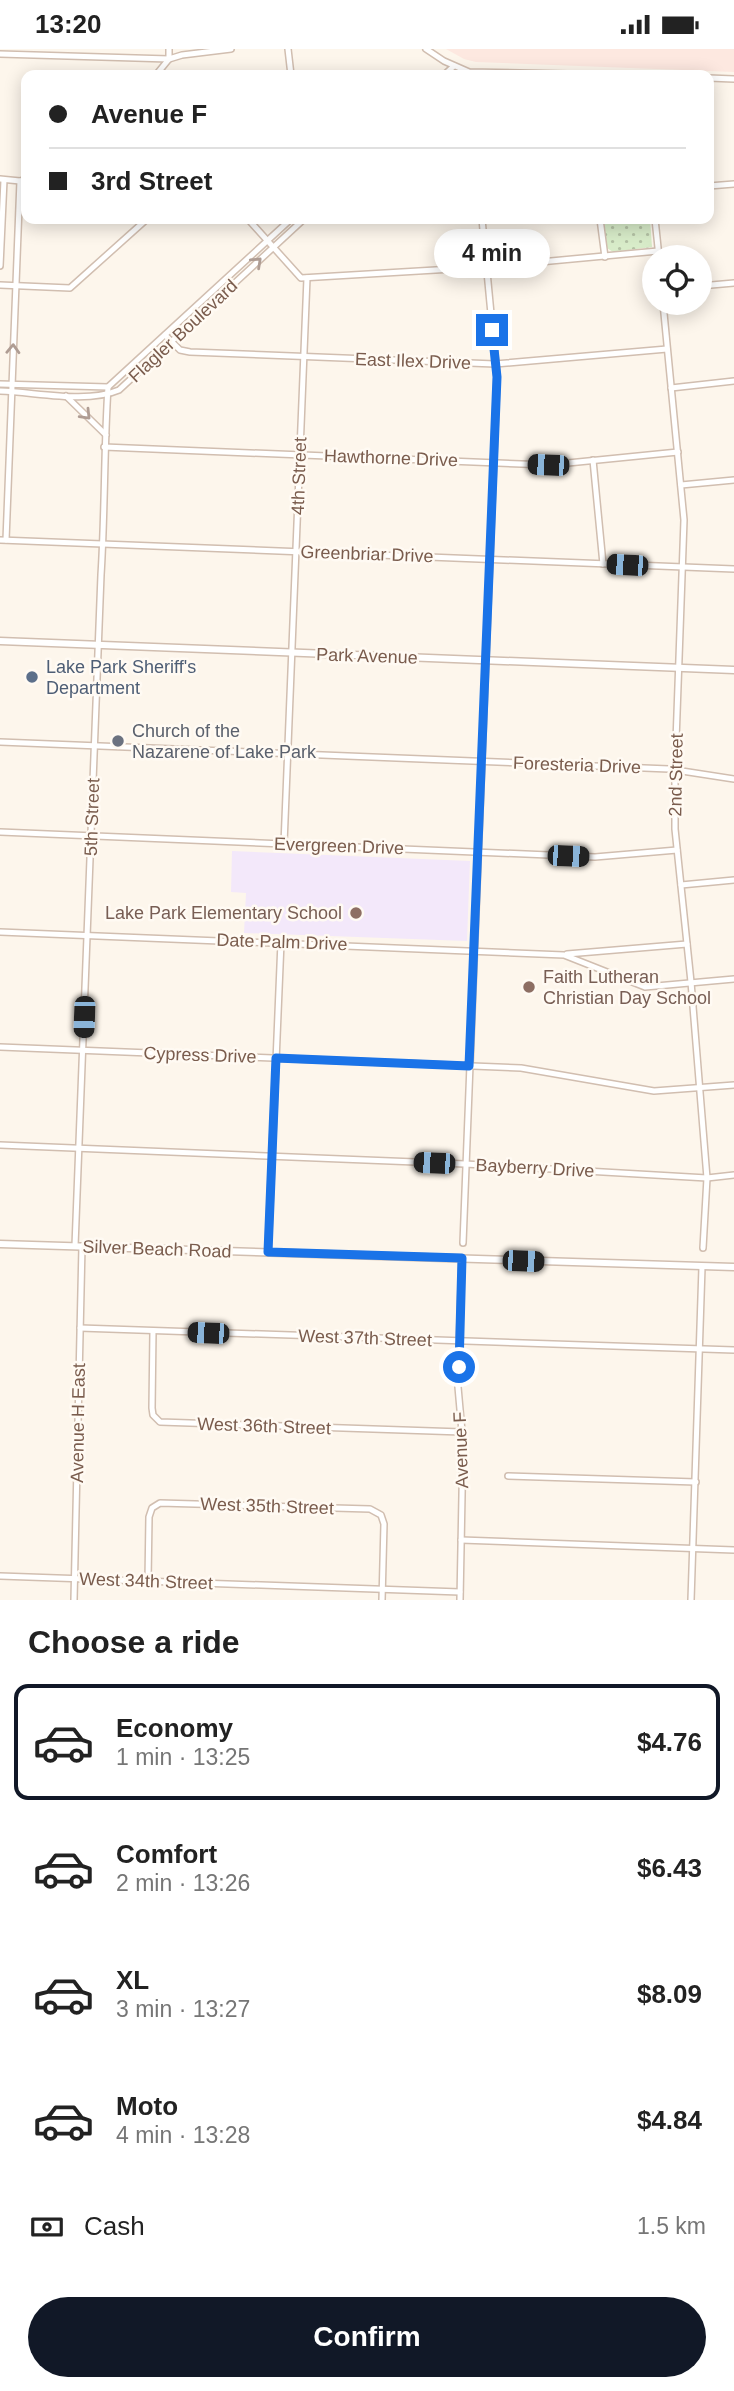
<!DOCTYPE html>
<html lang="en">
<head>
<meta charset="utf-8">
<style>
  body { margin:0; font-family:Helvetica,sans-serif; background:#f2f2f2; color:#222; height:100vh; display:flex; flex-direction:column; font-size:26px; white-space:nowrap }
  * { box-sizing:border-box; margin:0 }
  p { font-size:23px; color:#767676 }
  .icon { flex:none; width:38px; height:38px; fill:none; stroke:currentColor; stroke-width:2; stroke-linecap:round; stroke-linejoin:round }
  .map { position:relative; height:1551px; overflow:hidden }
  .details { display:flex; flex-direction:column; background:#fff; flex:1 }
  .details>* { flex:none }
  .hud { position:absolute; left:21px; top:21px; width:693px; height:154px; border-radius:14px; box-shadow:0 4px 18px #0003; display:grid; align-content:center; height:154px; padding:0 28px; background:#fff }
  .tools { position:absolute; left:642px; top:196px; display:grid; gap:14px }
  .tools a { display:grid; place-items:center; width:70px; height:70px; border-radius:50%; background:#fff; box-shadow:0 4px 18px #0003; font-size:35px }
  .end { position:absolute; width:32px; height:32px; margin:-16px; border:9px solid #1a73e8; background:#fff; box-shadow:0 0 0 4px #fff }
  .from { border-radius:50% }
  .bubble { position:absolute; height:49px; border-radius:24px; background:#fff; box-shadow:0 4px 18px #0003; font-size:23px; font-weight:800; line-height:49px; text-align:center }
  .car { position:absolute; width:21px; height:42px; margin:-21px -10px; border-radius:9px; box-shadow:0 0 5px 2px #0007; background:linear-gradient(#222 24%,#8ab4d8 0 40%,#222 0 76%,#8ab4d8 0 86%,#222 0) }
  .hud b { display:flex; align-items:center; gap:24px; height:66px; font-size:26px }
  .hud b+b { border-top:2px solid #e0e0e0 }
  .hud i { width:18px; height:18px; background:#222 }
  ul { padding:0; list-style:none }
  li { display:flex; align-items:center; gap:21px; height:116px; margin:0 14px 10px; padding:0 14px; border:4px solid transparent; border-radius:14px }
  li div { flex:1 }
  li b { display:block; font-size:26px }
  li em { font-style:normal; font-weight:800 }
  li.active { border-color:#111827 }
  li>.icon { width:63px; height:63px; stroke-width:1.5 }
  h2 { padding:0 28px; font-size:32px; line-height:84px }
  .pay { display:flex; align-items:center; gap:18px; height:77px; padding:0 28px; font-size:26px }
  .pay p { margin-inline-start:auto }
  .action { display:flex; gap:14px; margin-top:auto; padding:14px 28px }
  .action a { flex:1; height:80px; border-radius:42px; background:#111827; color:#fff; font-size:28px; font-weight:800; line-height:80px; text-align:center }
  .status { display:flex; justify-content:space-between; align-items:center; height:49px; padding:0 35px; background:#fff; direction:ltr }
  .status svg { height:19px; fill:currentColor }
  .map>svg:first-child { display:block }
  .commercial { fill:#fde8e0 }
  .education { fill:#f3e8fa }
  .park { fill:url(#park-dots) }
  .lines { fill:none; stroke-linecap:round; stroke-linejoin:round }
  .minor-casing { stroke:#d1beb0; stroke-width:8 }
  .tertiary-casing { stroke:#d1beb0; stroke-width:9 }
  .minor { stroke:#fff; stroke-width:5 }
  .tertiary { stroke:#fff; stroke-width:6 }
  .oneway { stroke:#af9d94 }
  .route { stroke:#1a73e8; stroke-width:9 }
  .service-dot { fill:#5c6f8a; stroke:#fffaf3; stroke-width:2.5 }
  .worship-dot { fill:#6b7280; stroke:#fffaf3; stroke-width:2.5 }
  .education-dot { fill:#8d6e63; stroke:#fffaf3; stroke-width:2.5 }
  .labels { text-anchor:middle; stroke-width:5; stroke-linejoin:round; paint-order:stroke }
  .street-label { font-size:18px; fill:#7a5c4d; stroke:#fffaf3 }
  .service-label { font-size:18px; fill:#4e5e75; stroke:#fffaf3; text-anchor:start }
  .worship-label { font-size:18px; fill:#5b616d; stroke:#fffaf3; text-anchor:start }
  .education-label { font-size:18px; fill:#785e54; stroke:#fffaf3; text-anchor:end }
</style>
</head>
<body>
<div class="status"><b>13:20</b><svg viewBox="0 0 49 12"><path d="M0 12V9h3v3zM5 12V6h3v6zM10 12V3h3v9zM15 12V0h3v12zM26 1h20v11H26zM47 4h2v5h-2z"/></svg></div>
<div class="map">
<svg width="734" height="1551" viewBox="0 0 734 1551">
  <defs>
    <pattern id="park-dots" width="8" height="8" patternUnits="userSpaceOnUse" patternTransform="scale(1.75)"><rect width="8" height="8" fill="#d8ecc9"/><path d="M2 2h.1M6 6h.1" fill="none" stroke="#b4c2a5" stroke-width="1.8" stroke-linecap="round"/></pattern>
  </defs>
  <rect width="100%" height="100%" fill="#fdf6ec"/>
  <path class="commercial" d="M446,0h288v23l-258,-10 -12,-3z"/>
  <path class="education" d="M232,802l238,10 -3,80 -223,-8 2,-40 -15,-1z"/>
  <path class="park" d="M604,170h46l2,28 -39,5 -6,-4z"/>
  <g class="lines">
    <g class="minor-casing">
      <g id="minor">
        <path d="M288,0l3,26"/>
        <path d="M426,0l18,12 25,11 146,3"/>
        <path d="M0,5l169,5 13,-4 49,-6"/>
        <path d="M156,26l13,-16v-10"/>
        <path d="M444,26l10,-9"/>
        <path d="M709,29l25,1"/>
        <path d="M0,130l20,2 6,-2"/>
        <path d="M709,137l25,-2"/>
        <path d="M248,170l53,59 185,-11 172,-16"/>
        <path d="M600,170l5,38"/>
        <path d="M655,170l4,38"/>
        <path d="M0,217l4,-86"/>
        <path d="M0,236l70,3 77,-69"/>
        <path d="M700,237l34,-3"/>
        <path d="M663,254l21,217 -9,249v60l16,153 16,196 -4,70"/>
        <path d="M165,286l15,15 10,2 305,12 172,-15"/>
        <path d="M0,335l108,3 183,-168"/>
        <path d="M671,339l63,-7"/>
        <path d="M0,342c36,1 86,13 119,-1l185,-171"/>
        <path d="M66,347l40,39"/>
        <path d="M104,398l444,18 130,-13"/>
        <path d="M593,411l10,104"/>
        <path d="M681,436l53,-5"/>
        <path d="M0,491l734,29"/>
        <path d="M6,491l14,-359"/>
        <path d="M0,693l669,27 65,10"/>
        <path d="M0,783l595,25 82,-7"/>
        <path d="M284,795l23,-566"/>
        <path d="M681,836l53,-5"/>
        <path d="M0,883l564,23 81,32 89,-8"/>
        <path d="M567,905l120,-10"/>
        <path d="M0,998l521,21 133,23 80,-6"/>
        <path d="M0,1096l465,19 242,14 27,-3"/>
        <path d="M463,1194l34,-866 -15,-158"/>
        <path d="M75,1197l26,-671c4,-63 3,-125 7,-188"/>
        <path d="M268,1203l13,-310"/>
        <path d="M80,1279l654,22"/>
        <path d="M153,1282l-1,77 1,7 7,7 302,10"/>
        <path d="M508,1427l188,6"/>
        <path d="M461,1491l273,10"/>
        <path d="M0,1527l460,16"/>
        <path d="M148,1532l1,-64 3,-9 8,-5 210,6 11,6 3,9 -2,76"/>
        <path d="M74,1551l8,-354"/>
        <path d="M460,1551l3,-157 -5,-56 4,-129"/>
        <path d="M691,1551l11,-333"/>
      </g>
    </g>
    <g class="tertiary-casing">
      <g id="tertiary">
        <path d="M0,592l734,29"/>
        <path d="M0,1195l734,23"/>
      </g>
    </g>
    <use href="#minor" class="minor"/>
    <use href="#tertiary" class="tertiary"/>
  </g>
  <defs><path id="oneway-chevron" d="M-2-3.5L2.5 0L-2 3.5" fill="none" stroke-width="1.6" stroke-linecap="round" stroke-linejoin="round" transform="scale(1.75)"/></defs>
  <g class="oneway">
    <use href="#oneway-chevron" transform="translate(257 213) rotate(-43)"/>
    <use href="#oneway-chevron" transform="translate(13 300) rotate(-88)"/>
    <use href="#oneway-chevron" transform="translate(86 366) rotate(46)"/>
  </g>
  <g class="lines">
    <path class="route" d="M459,1318l3,-109 -194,-6 8,-194 193,8 28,-689 -5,-47"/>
  </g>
  <circle class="service-dot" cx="32" cy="628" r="7"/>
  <circle class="worship-dot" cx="118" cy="692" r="7"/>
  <g class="education-dot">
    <circle cx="356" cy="864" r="7"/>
    <circle cx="529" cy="938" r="7"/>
  </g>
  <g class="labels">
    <g class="street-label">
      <text transform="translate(183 282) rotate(-43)" y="6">Flagler Boulevard</text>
      <text transform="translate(413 312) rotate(2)" y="6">East Ilex Drive</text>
      <text transform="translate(391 409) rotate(2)" y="6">Hawthorne Drive</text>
      <text transform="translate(299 427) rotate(-88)" y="6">4th Street</text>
      <text transform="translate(367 505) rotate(2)" y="6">Greenbriar Drive</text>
      <text transform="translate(367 607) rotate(2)" y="6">Park Avenue</text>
      <text transform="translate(577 716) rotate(2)" y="6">Foresteria Drive</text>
      <text transform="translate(676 726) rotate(-89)" y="6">2nd Street</text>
      <text transform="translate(92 768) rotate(-88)" y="6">5th Street</text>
      <text transform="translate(339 797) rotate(2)" y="6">Evergreen Drive</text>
      <text transform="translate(282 893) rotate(2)" y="6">Date Palm Drive</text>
      <text transform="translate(200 1006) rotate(2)" y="6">Cypress Drive</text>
      <text transform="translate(535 1119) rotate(3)" y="6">Bayberry Drive</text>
      <text transform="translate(157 1200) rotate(2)" y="6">Silver Beach Road</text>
      <text transform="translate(365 1289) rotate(2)" y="6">West 37th Street</text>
      <text transform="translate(78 1374) rotate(-89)" y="6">Avenue H East</text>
      <text transform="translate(264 1377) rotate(2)" y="6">West 36th Street</text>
      <text transform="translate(461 1401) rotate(-92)" y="6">Avenue F</text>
      <text transform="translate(267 1457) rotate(2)" y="6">West 35th Street</text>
      <text transform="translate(146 1532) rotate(2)" y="6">West 34th Street</text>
    </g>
    <g class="service-label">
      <text x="46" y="624">Lake Park Sheriff's<tspan x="46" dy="21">Department</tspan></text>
    </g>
    <g class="worship-label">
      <text x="132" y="688">Church of the<tspan x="132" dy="21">Nazarene of Lake Park</tspan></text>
    </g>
    <g class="education-label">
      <text x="342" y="870">Lake Park Elementary School</text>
      <text x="543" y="934" text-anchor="start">Faith Lutheran<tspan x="543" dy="21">Christian Day School</tspan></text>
    </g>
  </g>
</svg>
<div class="tools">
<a><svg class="icon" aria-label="locate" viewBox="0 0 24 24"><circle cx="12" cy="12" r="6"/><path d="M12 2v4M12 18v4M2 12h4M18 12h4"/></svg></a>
</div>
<i class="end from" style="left:459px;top:1318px"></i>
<i class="end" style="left:492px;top:281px"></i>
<div class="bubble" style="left:434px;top:180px;width:116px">4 min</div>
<i class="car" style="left:548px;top:416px;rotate:272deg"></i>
<i class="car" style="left:627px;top:516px;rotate:273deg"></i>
<i class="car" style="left:568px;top:807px;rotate:92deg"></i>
<i class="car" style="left:84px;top:968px;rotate:182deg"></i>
<i class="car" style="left:434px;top:1114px;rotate:272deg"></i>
<i class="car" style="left:523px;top:1212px;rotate:92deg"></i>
<i class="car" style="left:208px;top:1284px;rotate:272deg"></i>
<div class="hud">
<b><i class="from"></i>Avenue F</b>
<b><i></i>3rd Street</b>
</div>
</div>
<section class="details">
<h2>Choose a ride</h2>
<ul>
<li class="active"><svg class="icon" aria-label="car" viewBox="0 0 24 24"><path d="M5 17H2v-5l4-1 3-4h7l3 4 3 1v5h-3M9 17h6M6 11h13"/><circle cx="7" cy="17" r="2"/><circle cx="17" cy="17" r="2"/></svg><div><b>Economy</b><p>1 min · 13:25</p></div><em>$4.76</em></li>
<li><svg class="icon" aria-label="car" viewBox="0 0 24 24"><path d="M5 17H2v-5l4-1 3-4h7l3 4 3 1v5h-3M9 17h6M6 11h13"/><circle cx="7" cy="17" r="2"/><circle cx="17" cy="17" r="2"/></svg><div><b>Comfort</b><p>2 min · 13:26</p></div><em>$6.43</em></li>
<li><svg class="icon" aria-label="car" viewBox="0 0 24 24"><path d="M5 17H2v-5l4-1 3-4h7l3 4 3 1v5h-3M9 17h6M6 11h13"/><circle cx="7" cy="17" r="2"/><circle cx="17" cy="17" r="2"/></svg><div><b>XL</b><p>3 min · 13:27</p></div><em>$8.09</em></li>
<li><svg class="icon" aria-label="car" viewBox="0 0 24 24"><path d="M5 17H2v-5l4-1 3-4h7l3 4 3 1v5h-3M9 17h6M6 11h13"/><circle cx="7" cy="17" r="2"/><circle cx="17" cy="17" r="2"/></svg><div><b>Moto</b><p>4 min · 13:28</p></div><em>$4.84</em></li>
</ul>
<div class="pay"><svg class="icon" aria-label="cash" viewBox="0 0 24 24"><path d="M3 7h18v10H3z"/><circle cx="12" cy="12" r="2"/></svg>Cash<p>1.5 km</p></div>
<div class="action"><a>Confirm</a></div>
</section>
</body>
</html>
